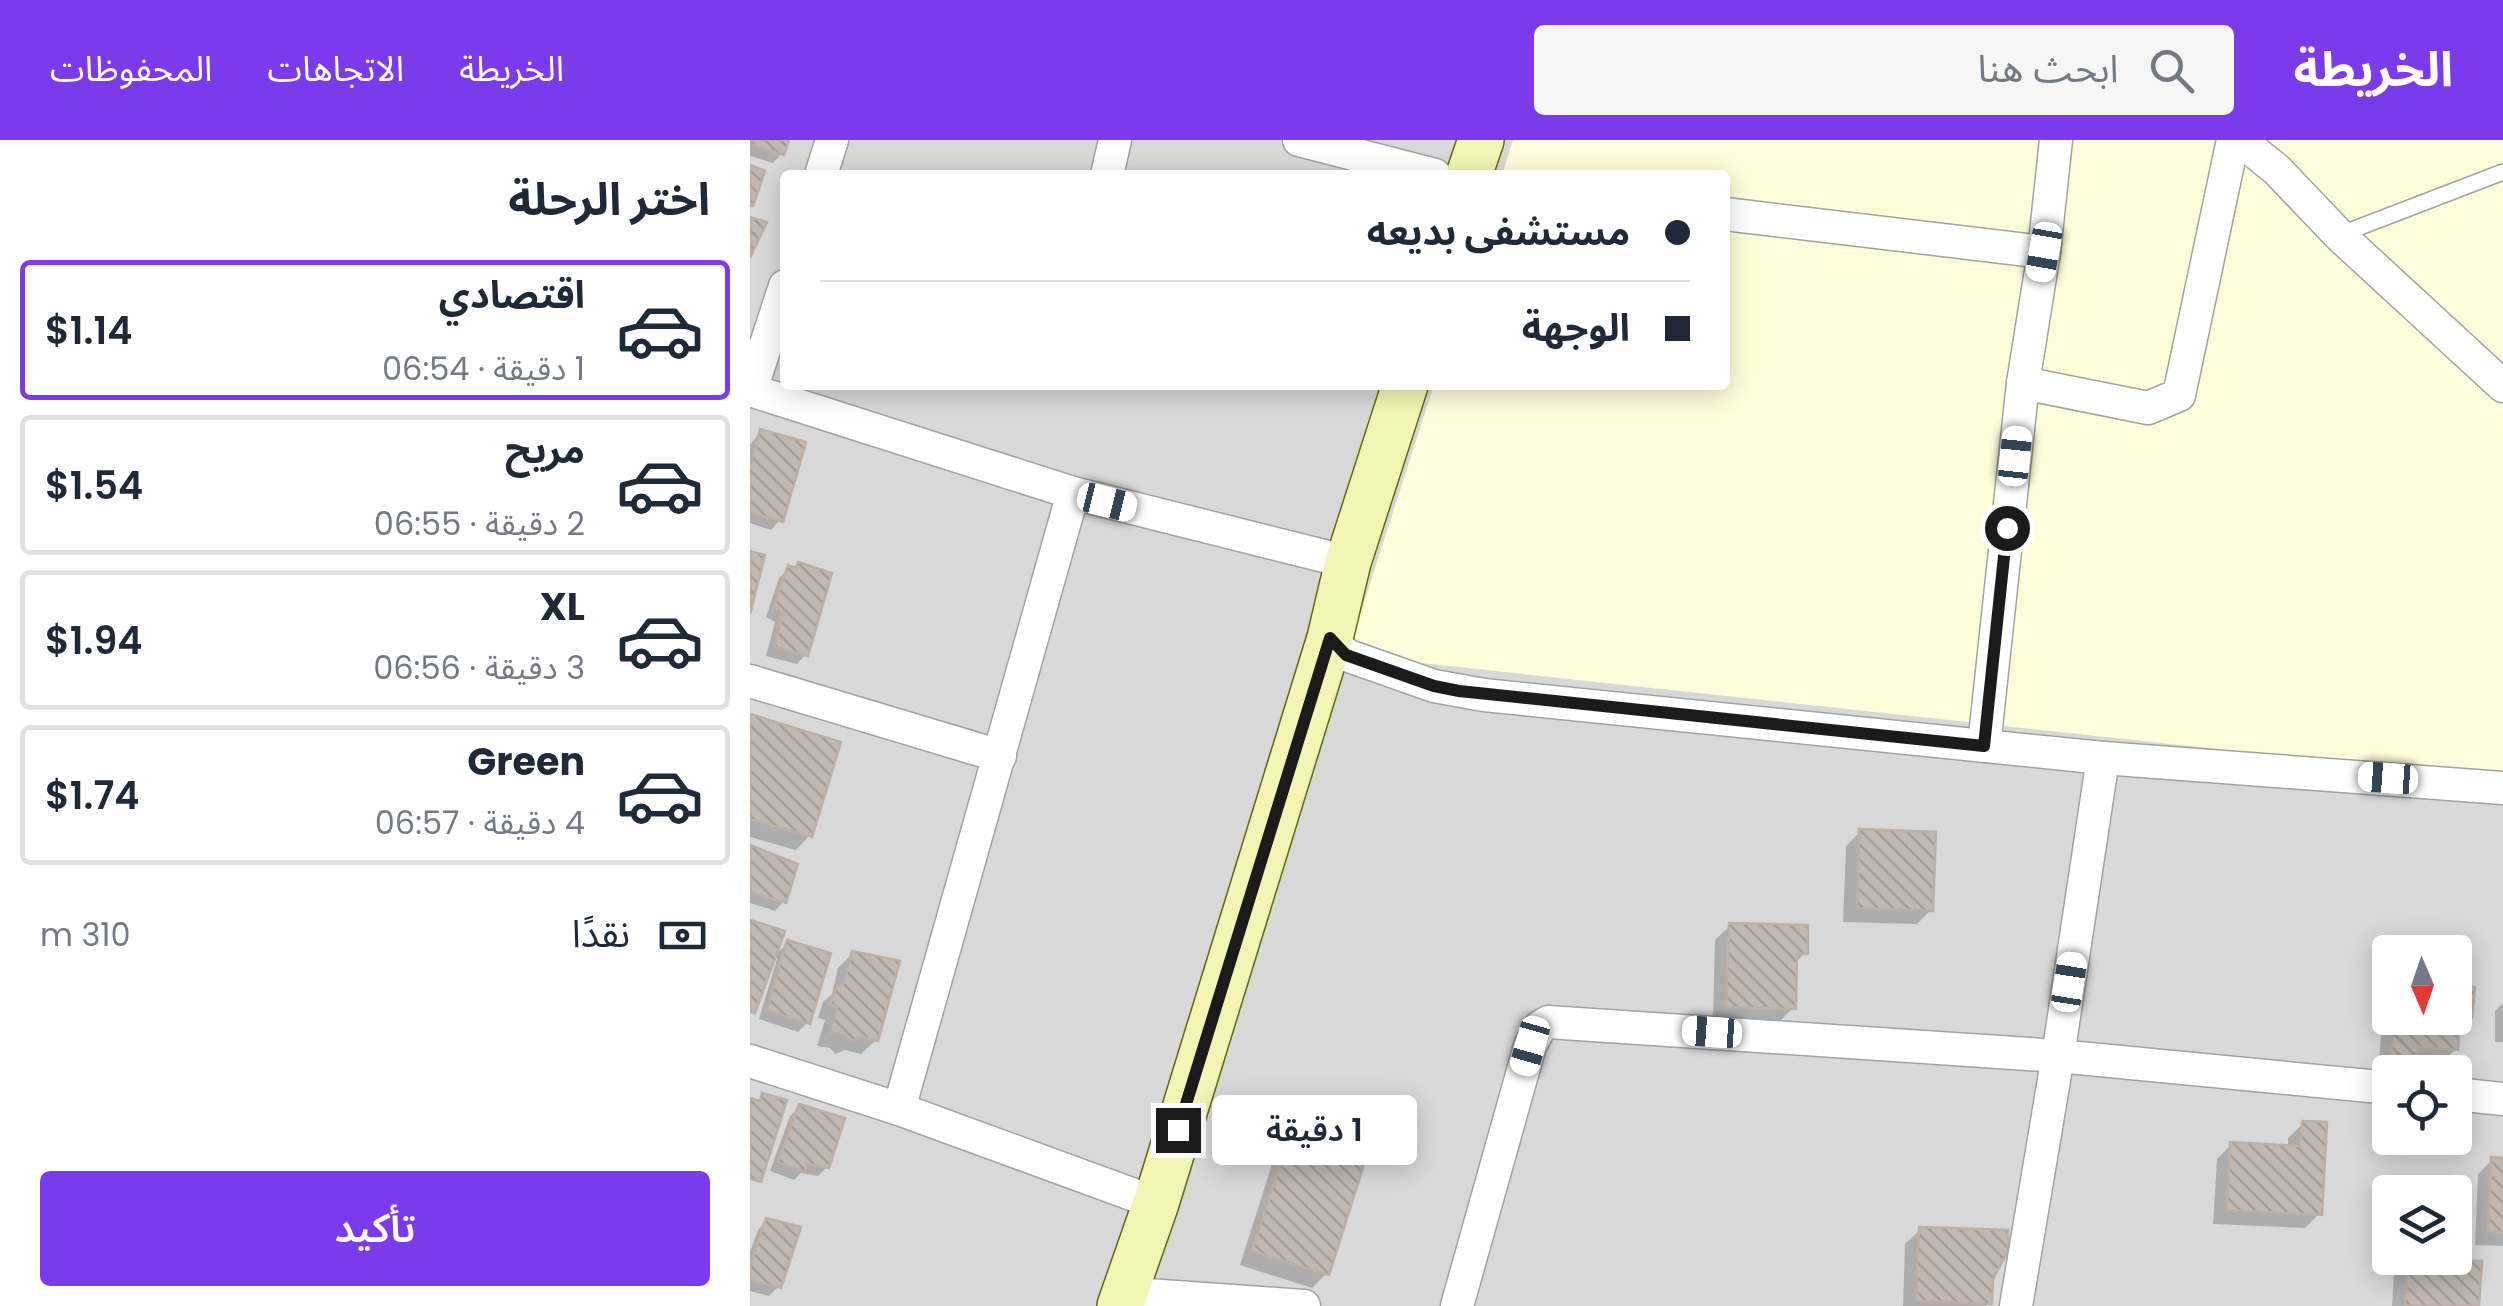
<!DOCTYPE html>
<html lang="ar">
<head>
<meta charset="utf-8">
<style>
  body { margin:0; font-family:Poppins,"Noto Sans Arabic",sans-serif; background:#f6f6f7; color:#1f2937; direction:rtl; height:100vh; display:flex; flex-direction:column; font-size:38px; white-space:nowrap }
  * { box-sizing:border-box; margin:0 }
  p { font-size:32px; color:#747a83 }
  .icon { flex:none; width:55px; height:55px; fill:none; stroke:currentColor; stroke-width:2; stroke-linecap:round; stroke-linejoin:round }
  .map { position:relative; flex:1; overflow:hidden; direction:ltr }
  .side { display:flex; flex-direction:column; background:#fff; width:750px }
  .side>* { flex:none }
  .banner { position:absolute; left:30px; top:30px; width:950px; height:220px; border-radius:10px; box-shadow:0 5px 25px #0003; direction:rtl; display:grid; align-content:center; height:220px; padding:0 40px; background:#fff }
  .needle { width:65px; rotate:178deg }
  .controls { position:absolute; left:1622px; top:795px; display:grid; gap:20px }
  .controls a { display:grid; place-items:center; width:100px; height:100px; border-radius:10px; background:#fff; box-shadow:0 5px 25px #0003; font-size:50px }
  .end { position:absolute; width:45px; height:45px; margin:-22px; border:12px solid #1b1b1b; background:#fff; box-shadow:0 0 0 5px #fff }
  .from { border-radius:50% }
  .bubble { position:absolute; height:70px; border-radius:10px; background:#fff; box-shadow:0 5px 25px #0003; font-size:32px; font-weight:600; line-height:70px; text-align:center; direction:rtl }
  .car { position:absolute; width:30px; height:60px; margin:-30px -15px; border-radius:12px; box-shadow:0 0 8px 2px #0007; background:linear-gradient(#fff 24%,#345 0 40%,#fff 0 76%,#345 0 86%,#fff 0) }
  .banner b { display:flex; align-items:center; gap:35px; height:95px; font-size:38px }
  .banner b+b { border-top:2px solid #e0e1e3 }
  .banner i { width:25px; height:25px; background:#1f2937 }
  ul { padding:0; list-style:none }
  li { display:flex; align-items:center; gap:30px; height:140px; margin:0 20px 15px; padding:0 20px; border:5px solid #e0e1e3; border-radius:10px }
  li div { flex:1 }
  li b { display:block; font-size:38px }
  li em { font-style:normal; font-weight:600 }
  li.current { border-color:#7c3aed }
  li>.icon { width:90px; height:90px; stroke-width:1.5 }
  h2 { padding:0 40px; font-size:45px; line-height:120px }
  .pay { display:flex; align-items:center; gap:25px; height:110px; padding:0 40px; font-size:38px }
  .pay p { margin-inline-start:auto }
  .cta { display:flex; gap:20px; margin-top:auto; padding:20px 40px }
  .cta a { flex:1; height:115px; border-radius:10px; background:#7c3aed; color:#fff; font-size:40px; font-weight:600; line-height:115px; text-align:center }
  header { display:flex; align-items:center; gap:60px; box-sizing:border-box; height:140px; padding:0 50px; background:#7c3aed; color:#fff }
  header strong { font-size:48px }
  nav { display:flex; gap:55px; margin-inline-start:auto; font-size:35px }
  .search { width:700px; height:90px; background:#f6f6f7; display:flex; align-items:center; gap:25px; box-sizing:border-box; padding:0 35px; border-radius:10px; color:#747a83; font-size:38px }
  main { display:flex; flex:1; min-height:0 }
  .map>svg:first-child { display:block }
  .residential { fill:#d9d8d8; fill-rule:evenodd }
  .education { fill:#fdfdd9 }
  .shadow { fill:#0003 }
  .building { fill:url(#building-back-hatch); stroke:#bdafa4; stroke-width:2.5 }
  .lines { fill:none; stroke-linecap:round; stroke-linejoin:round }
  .lane-casing { stroke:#a2a2a2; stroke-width:18 }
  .street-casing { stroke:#a2a2a2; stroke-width:35 }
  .secondary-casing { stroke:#616a0a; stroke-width:48 }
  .lane { stroke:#fff; stroke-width:15 }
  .street { stroke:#fff; stroke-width:32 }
  .secondary { stroke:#f3f5b5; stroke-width:45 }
  .route { stroke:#1b1b1b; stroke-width:12 }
</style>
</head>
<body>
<header>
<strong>الخريطة</strong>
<div class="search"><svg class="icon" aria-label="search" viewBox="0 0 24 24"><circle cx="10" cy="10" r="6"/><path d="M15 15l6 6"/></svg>ابحث هنا</div>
<nav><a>الخريطة</a><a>الاتجاهات</a><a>المحفوظات</a></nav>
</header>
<main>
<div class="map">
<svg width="1753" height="1166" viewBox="0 0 1753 1166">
  <defs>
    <pattern id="building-back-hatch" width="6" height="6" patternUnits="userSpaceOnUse" patternTransform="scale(2.5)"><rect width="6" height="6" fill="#c0b8b1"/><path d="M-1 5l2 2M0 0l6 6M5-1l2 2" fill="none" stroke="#a49e98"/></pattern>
  </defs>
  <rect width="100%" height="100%" fill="#ece8e1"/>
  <path class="residential" d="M0,0h1753v1166h-1753zM35,35h940v210h-940zM1640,812h65v66h-65zM1640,932h65v66h-65zM1640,1052h65v66h-65z"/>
  <path class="education" d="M763,0h990v640l-1156,-125 87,-270h291v-210h-223z"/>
  <g class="shadow">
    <path d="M0,0h36l-4,13 -9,10 -23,-7z"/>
    <path d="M10,292l20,88 -9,10 -21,-7v-78z"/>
    <path d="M39,428l17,86 -9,10 -31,-8 9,-34 -9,-5 13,-39z"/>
    <path d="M0,577l60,118 -14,15 -46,-13z"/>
    <path d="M1110,692l71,78 -14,14 -74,-2 3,-76z"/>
    <path d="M0,708l34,53 -9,10 -25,-8z"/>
    <path d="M980,786l75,27 -10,10 -2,45 -14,14 -66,-2 2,-80z"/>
    <path d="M38,803l19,80 -9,9 -39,-13 18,-60 -4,-2z"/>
    <path d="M103,813l23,87 -15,14 -16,-4 -10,4 -5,-6 -13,-2 8,-26 -7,-2 5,-16 9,-8 6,-26z"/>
    <path d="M1705,848l15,29 -13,13 -1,19 -15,14 -29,-2 -12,11 -22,1 6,-75 6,-6v26h65z"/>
    <path d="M1753,863v39h-8v-31z"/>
    <path d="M50,967l27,60 -9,9 -17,-3 -7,7 -24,-9 20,-55z"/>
    <path d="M1553,984l16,90 -14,14 -92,-4 4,-65 14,-14 57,3v-10z"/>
    <path d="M543,988l33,146 -14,14 -72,-23 39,-123z"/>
    <path d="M1742,1020h11v86l-28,-1 3,-71z"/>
    <path d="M17,1080l11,67 -9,9 -19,-5v-39l8,-22z"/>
    <path d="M1170,1090l70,49v24l-4,3h-83l2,-62z"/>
    <path d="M1659,1119l68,47h-85l2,-33z"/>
  </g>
  <g class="building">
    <path d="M0,0h39l-5,15 -34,-11z"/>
    <path d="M0,25l15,6 -12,35h-3z"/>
    <path d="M0,77l17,5 -17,36z"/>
    <path d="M10,289l46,13 -23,80 -33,-10v-46z"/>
    <path d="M0,411l15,4 -15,59z"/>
    <path d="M48,422l34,11 -24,83 -34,-9 9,-35 -9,-5 14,-42 8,3z"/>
    <path d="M0,574l91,28 -29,95 -62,-18z"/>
    <path d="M1109,689l77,3 -3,79 -76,-3z"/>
    <path d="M0,705l48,19 -12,39 -36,-11z"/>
    <path d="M0,780l35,11 -30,82 -5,-1z"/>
    <path d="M979,783l79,2v29l-11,-1 -1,56 -70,-2z"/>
    <path d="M37,800l44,13 -21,71 -43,-14z"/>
    <path d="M102,811l48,10 -22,80 -17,-4 -11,5 -5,-7 -15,-3 8,-26 -8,-2 7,-19h6z"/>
    <path d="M1705,845l20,2 -3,31 -12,6 -2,26 -41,-3 -1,14 -25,-2 3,-41h61z"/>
    <path d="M12,953l25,7 -26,82 -11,-3v-81l10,3z"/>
    <path d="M49,964l46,14 -16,50 -22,-4 -2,8 -27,-10z"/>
    <path d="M1552,981l25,1 -5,93 -95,-5 3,-68 70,4z"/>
    <path d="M543,985l76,24 -40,126 -77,-24z"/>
    <path d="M1741,1017l12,1v74l-15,-1z"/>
    <path d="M16,1078l35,9 -20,61 -31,-8v-14z"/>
    <path d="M1169,1087l89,3v21l-15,28 -1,25 -76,-3z"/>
    <path d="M1658,1118l74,3 -3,45h-74z"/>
  </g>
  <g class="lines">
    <g class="lane-casing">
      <path id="lane" d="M1589,95l164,-63"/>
    </g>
    <g class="street-casing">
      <g id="street">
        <path d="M549,0l136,35"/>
        <path d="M1490,0l37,30 62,65 164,151"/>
        <path d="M71,35l11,-35"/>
        <path d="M357,35l8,-35"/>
        <path d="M975,74l319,38"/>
        <path d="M1273,243l125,25 31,-13 54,-255"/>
        <path d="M0,250l323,103 275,69"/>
        <path d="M1,250l34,-104"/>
        <path d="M580,498l16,17 88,31 50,9 619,63 400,30"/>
        <path d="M0,541l250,75"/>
        <path d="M1234,606l39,-363 21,-131 12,-112"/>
        <path d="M0,921l149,48 257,94"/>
        <path d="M1705,954l48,5"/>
        <path d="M149,969l174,-616"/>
        <path d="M398,1155l156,11"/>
        <path d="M707,1166l73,-260 10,-19 8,-5 510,34 332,32"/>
        <path d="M1266,1166l42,-250 45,-298"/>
      </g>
    </g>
    <g class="secondary-casing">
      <g id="secondary">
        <path d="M719,35l12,-35"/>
        <path d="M370,1166l36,-103 174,-565 18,-76 57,-177"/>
      </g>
    </g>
    <use href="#lane" class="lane"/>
    <use href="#street" class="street"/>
    <use href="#secondary" class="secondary"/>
  </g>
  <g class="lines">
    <path class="route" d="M428,990l152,-492 16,17 88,31 25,5 525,55 23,-218"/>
  </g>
</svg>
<div class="controls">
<a><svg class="needle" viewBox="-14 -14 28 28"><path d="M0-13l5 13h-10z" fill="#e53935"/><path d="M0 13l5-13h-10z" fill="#747a83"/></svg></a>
<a><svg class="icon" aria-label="locate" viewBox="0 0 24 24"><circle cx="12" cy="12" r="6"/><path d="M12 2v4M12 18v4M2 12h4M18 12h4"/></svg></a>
<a><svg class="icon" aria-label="layers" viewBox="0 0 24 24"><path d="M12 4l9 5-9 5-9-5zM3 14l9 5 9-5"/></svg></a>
</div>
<i class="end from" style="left:1257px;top:388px"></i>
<i class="end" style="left:428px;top:990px"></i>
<div class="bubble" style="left:462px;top:955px;width:205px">1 دقيقة</div>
<i class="car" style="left:1294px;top:112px;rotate:190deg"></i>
<i class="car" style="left:1265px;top:316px;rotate:6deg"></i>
<i class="car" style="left:357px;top:362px;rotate:104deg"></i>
<i class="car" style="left:1638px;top:638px;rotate:274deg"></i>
<i class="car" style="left:1319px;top:842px;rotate:9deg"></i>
<i class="car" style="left:962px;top:892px;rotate:274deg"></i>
<i class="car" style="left:780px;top:906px;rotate:196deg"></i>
<div class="banner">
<b><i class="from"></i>مستشفى بديعه</b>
<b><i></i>الوجهة</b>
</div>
</div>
<section class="side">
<h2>اختر الرحلة</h2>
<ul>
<li class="current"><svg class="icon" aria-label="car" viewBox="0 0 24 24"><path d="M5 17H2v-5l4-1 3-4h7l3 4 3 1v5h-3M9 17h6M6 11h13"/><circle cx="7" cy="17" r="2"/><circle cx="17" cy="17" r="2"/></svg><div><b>اقتصادي</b><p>1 دقيقة · 06:54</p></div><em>$1.14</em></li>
<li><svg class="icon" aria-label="car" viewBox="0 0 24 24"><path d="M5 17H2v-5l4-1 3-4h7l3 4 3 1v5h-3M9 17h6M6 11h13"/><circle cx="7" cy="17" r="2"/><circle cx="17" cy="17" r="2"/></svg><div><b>مريح</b><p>2 دقيقة · 06:55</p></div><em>$1.54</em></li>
<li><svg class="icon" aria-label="car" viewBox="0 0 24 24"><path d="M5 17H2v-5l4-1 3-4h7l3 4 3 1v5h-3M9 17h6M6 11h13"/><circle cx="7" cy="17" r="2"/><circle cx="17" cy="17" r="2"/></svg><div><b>XL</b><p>3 دقيقة · 06:56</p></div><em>$1.94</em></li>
<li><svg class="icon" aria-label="car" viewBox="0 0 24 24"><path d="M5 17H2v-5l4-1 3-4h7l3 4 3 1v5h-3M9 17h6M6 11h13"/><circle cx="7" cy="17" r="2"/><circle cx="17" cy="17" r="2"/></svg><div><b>Green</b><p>4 دقيقة · 06:57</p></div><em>$1.74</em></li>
</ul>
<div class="pay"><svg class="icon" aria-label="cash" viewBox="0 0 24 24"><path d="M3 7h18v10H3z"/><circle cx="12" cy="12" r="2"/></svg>نقدًا<p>310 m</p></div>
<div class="cta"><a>تأكيد</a></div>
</section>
</main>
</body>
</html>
